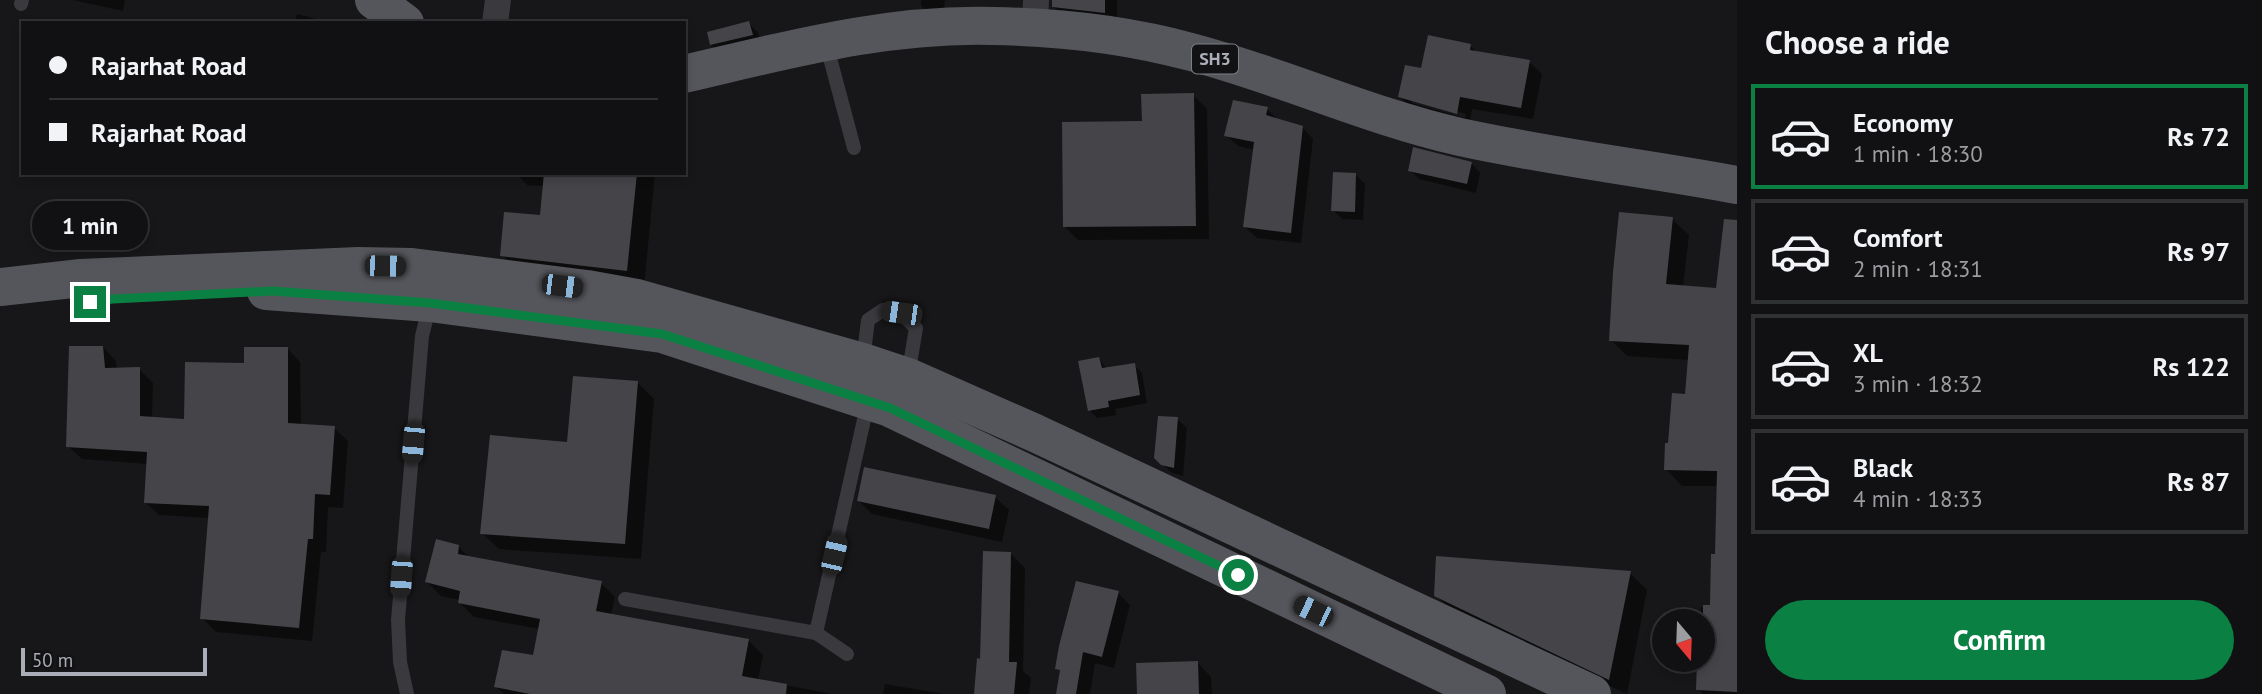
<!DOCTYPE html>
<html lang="en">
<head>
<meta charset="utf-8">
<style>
  body { margin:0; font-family:"PT Sans",sans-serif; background:#1a1a1c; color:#f1f3f6; height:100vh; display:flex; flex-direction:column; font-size:26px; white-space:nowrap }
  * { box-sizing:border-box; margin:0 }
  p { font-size:23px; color:#9c9da0 }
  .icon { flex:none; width:38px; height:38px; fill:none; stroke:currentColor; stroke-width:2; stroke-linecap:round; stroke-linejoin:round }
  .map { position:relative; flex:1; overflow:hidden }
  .panel { display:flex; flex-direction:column; background:#111113; width:525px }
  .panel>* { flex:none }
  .guide { position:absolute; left:21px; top:21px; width:665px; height:154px; border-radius:0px; box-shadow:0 4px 10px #0003,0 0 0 2px #303133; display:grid; align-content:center; height:154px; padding:0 28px; background:#111113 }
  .needle { width:46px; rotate:161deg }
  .controls { position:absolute; left:1652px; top:609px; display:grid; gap:14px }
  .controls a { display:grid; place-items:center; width:63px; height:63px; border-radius:50%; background:#111113; box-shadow:0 4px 10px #0003,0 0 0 2px #303133; font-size:35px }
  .scale { position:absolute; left:21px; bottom:18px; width:186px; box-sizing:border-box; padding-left:7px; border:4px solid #abaeb8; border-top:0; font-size:19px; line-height:24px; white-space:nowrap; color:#abaeb8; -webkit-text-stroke:5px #121214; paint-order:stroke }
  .end { position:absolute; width:32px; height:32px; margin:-16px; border:9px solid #0b8043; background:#fff; box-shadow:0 0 0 4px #fff }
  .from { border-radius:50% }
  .bubble { position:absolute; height:49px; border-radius:24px; background:#111113; box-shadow:0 4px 10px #0003,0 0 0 2px #303133; font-size:23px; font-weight:700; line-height:49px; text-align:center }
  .car { position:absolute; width:21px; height:42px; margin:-21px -10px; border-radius:9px; box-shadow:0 0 5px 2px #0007; background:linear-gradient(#222 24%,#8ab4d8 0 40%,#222 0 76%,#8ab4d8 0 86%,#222 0) }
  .guide b { display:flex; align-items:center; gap:24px; height:66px; font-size:26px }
  .guide b+b { border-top:2px solid #303133 }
  .guide i { width:18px; height:18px; background:#f1f3f6 }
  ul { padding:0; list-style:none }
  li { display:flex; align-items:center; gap:21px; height:105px; margin:0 14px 10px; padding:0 14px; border:4px solid #303133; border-radius:0px }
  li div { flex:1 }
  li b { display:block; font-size:26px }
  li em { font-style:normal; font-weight:700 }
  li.current { border-color:#0b8043 }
  li>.icon { width:63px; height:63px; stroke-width:1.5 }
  h2 { padding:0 28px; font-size:32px; line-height:84px }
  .button { display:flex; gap:14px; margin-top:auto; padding:14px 28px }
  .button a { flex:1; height:80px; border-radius:42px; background:#0b8043; color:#fff; font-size:28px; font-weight:700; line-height:80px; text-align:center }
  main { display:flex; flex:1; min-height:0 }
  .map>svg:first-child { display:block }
  .shadow { fill:#0007; fill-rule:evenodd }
  .building { fill:#454449 }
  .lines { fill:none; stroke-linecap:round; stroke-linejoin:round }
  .service { stroke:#39393e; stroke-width:14 }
  .minor { stroke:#39393e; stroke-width:26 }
  .primary { stroke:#55565c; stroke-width:38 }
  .route { stroke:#0b8043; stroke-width:9 }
  .labels { text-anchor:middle; stroke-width:7; stroke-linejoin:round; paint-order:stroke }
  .shield { fill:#121214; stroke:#7d7f87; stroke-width:2 }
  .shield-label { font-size:18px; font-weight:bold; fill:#abaeb8 }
</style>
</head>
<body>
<main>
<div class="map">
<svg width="1737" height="694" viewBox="0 0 1737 694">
  <rect width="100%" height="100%" fill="#171719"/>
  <g class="shadow">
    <path d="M73,0h52l-2,11z"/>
    <path d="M921,0h24l-1,9 -19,1 -4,-4z"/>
    <path d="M1052,0h65v24l-51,-6 -13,-12z"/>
    <path d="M297,14l23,6 3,3h-28z"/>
    <path d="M748,23l10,9 3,12 -40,10 -10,-9z"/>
    <path d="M1471,46l6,7 52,9 13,12 -9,45 -61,-10 -3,16 -57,-16 -12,-12 22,-26zM1412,99l54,15 -1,4 -53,-15z"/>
    <path d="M1193,95l14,14 2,130 -131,1 -14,-14 79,-104z"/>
    <path d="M1267,109l11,11 24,7 11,12 -12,104 -44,-5 -12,-11 9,-77 -16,-4 -12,-11z"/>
    <path d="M1471,163l9,10 -4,20 -57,-14 -9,-9z"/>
    <path d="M516,173h139l-11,114 -125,-14 -17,-18 39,-38 3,-31 -17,-1z"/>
    <path d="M1356,175l9,9 -2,36 -21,-1 -9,-9z"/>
    <path d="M1672,219l17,16 -6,52 34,3 8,-63 12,1v466h-34l-5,-5 1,-29h4l-2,-53h11l4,-51 2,-70h-36l-16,-17 3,-24 17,-49 3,-36 -62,-4 -16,-16z"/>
    <path d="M103,347l13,14 1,9 22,-1 14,14 -1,35 33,2 61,-55 41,-17 13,14 1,64 33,2 14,13 -5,67 -15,-1 -2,45h-5l-9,89 -96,-9 -14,-14 8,-100 -51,-3 -14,-13 3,-38 -66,-5 -14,-13z"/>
    <path d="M1099,359l8,10 27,-4 8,8 5,30 -32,6 1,6 -19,3 -8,-8z"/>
    <path d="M638,383l16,16 -13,160 -142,-10 -17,-16 87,-89z"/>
    <path d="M1177,419l10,9 -4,48 -11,-3 -16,-15z"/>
    <path d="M995,497l14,13 -7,32 -130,-28 -13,-13z"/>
    <path d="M458,546l12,12 131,25 14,14 -4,18 138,26 14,14 -5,25 74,14h-328l-8,-7 38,-30 6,-28 -66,-12 -14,-14v-3l-19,-4 -14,-14z"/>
    <path d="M1011,554l14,14 -2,103 8,7 -2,16h-54l6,-33z"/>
    <path d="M1630,573l17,17 -20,104 -173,-81 -18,-18z"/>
    <path d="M1118,593l12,12 -16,63 -19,-5 -5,31h-32l3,-22 -4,-4z"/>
    <path d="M1198,663l13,14 1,17h-74z"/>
    <path d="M885,684l59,10h-61z"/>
  </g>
  <g class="building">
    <path d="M1052,0h53v13l-53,-6z"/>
    <path d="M749,21l4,14 -43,10 -3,-13z"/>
    <path d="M1428,35l43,9 -1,6 60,10 -9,48 -61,-11 -3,17 -59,-17 7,-32 16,3z"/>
    <path d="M1194,93l2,133 -133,1 -1,-105 80,-1 -1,-27z"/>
    <path d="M1233,100l35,7 -2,8 37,11 -12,107 -48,-6 11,-85 -30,-6z"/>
    <path d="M1413,147l59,15 -5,22 -59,-13z"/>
    <path d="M1333,172l23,1 -1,39 -24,-1z"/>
    <path d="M544,173h93l-10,98 -127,-15 4,-44 36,3z"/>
    <path d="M1619,212l54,5 -7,67 50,4 8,-69 13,1v472l-41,-2 1,-30h6v-55h7l1,-51h4l2,-83 -53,-1 1,-27h3l4,-50 13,1 4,-49 -80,-4 4,-69z"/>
    <path d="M69,346h34l2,22 35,-1v49l44,3 1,-57 59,1v-16h44v76l47,3 -5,69 -15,-1 -2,45h-5l-9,89 -99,-9 9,-113 -65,-3 3,-51 -81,-5z"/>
    <path d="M1099,357l3,11 33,-5 5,32 -32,6 1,6 -21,4 -10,-50z"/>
    <path d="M573,376l65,5 -13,163 -145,-10 10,-99 77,7z"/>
    <path d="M1158,416l20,1 -4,51 -13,-3 -7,-7z"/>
    <path d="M864,467l132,28 -7,34 -132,-28z"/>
    <path d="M436,539l23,6 -1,9 144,27 -6,30 153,28 -7,37 45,8 -1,10h-256l-36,-7 8,-37 31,5 7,-36 -82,-16 2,-12 -35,-9z"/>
    <path d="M983,551l28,1 -2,110h8l-3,32h-40l3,-36 3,1z"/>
    <path d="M1436,556l195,15 -22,109 -175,-84z"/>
    <path d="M1076,581l43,10 -17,66 -19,-5 -7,42h-20l4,-24 -5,-1 4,-23z"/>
    <path d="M1198,661l1,33h-62l-1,-31z"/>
  </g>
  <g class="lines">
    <g class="service">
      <path d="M21,4l1,-4"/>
      <path d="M826,43l28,105"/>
      <path d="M863,361l5,-41 15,-10 18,3 15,15 -8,48"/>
      <path d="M625,599l191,34"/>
      <path d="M847,654l-31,-21 52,-231"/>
      <path d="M407,694l-7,-32 -2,-42 24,-284 8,-32"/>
    </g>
    <g class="minor">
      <path d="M495,23l3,-23"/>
      <path d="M1035,28l1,-28"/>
    </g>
    <g class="primary">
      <path d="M374,0l31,23"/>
      <path d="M684,74c104,-24 202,-51 309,-48 66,1 135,9 198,26 91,24 177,64 269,85 91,20 185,31 277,48"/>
      <path d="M0,287l81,-9 277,-12 54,1 175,22 50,9 226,64 45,15 127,56 557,261"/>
      <path d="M266,291l164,12 232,31 206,67 22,7 597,286"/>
    </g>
  </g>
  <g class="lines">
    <path class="route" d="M90,302l23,-3 160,-8 157,12 232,31 228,74 348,167"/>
  </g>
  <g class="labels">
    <rect class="shield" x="1192" y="44.5" width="46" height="29" rx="5"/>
    <g class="shield-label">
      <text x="1215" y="65">SH3</text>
    </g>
  </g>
</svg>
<div class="controls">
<a><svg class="needle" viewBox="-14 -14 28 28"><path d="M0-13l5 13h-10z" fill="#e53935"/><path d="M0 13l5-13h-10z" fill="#9c9da0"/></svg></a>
</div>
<div class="scale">50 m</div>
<i class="end from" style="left:1238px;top:575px"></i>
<i class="end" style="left:90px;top:302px"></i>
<div class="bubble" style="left:32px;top:201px;width:116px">1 min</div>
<i class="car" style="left:385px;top:266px;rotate:91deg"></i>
<i class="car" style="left:562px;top:286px;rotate:97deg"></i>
<i class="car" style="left:901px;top:313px;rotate:278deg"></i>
<i class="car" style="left:413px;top:443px;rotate:185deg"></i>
<i class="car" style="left:834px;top:554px;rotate:13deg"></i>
<i class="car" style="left:401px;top:577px;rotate:184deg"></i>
<i class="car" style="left:1313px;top:611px;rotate:296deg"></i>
<div class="guide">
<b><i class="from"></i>Rajarhat Road</b>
<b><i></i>Rajarhat Road</b>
</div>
</div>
<section class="panel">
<h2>Choose a ride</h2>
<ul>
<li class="current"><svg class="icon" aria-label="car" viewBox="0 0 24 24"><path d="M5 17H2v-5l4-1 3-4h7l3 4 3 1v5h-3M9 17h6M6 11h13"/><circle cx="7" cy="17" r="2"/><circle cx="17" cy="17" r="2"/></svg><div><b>Economy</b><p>1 min · 18:30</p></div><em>Rs 72</em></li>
<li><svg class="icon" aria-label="car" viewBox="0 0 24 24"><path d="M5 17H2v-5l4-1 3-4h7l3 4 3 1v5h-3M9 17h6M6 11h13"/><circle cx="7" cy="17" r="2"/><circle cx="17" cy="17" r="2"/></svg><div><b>Comfort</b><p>2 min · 18:31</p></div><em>Rs 97</em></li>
<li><svg class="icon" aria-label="car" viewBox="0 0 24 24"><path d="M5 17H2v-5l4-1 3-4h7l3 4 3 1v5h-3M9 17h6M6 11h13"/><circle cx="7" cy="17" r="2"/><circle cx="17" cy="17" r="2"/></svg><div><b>XL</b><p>3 min · 18:32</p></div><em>Rs 122</em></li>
<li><svg class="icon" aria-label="car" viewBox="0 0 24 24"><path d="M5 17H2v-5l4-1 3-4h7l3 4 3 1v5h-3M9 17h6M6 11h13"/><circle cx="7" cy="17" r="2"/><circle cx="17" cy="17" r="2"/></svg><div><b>Black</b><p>4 min · 18:33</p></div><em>Rs 87</em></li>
</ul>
<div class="button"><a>Confirm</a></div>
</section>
</main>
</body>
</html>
